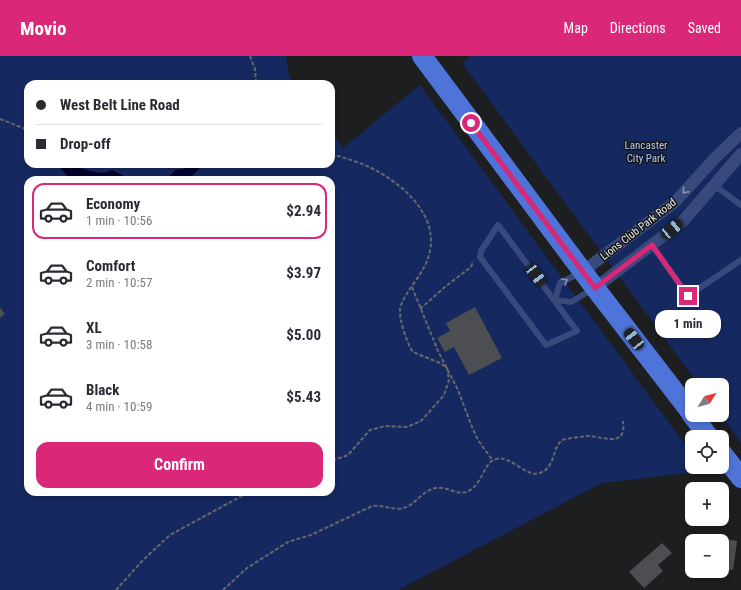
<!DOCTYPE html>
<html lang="en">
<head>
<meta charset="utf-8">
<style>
  body { margin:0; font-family:"Roboto Condensed",sans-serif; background:#f2f2f3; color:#2b2b33; height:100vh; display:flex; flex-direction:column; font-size:15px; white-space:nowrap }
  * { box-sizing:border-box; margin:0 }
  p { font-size:13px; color:#7c7c81 }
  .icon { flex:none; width:22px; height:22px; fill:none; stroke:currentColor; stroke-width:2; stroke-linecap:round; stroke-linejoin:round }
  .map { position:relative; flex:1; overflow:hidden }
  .side { position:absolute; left:24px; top:120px; width:311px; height:320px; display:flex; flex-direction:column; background:#fff; border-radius:12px; box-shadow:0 2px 6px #0003 }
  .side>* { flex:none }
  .banner { position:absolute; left:24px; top:24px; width:311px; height:88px; border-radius:12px; box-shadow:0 2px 6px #0003; display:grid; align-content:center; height:88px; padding:0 12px; background:#fff }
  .needle { width:26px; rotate:53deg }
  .fabs { position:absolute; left:685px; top:322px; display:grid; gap:8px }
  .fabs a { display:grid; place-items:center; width:44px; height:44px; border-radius:8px; background:#fff; box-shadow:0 2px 6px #0003; font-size:20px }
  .end { position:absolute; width:18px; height:18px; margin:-9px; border:5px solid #db2777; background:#fff; box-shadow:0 0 0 2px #fff }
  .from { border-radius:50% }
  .bubble { position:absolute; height:28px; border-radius:12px; background:#fff; box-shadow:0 2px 6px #0003; font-size:13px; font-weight:700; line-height:28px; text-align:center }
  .car { position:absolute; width:12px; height:24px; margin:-12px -6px; border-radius:5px; box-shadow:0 0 3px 1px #0007; background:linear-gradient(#222 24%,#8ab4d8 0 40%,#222 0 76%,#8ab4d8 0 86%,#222 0) }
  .banner b { display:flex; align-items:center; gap:14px; height:38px; font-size:15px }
  .banner b+b { border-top:1px solid #e1e1e2 }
  .banner i { width:10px; height:10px; background:#2b2b33 }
  ul { padding:7px 0 0; list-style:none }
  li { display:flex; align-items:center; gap:12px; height:56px; margin:0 8px 6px; padding:0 4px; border:2px solid transparent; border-radius:12px }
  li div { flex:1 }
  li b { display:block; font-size:15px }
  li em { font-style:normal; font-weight:700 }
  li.active { border-color:#db2777 }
  li>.icon { width:36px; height:36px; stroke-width:1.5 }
  .action { display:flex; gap:8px; margin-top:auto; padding:8px 12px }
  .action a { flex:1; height:46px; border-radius:12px; background:#db2777; color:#fff; font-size:16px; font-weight:700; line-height:46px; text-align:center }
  header { display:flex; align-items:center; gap:24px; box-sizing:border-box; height:56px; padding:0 20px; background:#db2777; color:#fff }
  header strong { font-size:19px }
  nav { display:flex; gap:22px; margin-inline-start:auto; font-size:14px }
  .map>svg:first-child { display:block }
  .green { fill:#152860; fill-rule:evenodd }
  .water { fill:#010030 }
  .building { fill:#4d4e51 }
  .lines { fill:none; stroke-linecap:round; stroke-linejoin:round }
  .path { stroke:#67686a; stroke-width:2; stroke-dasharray:4 2; stroke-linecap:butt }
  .service { stroke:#374a7b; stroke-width:6 }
  .minor { stroke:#374a7b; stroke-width:12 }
  .primary { stroke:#4e74d9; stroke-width:20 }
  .oneway { stroke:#8994b0 }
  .route { stroke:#db2777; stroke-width:5 }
  .labels { text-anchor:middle; stroke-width:3; stroke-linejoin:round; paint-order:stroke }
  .park-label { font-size:11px; fill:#b6c9f4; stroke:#131517 }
  .street-label { font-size:11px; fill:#eeeef0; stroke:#131517 }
</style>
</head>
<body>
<header>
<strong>Movio</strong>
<nav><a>Map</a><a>Directions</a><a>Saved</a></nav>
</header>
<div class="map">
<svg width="741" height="534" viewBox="0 0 741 534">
  <rect width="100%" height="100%" fill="#1d1e20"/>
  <g class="green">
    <path d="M0,0h286l3,20 6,8h-267v80h303v-32l12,16 77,-63 272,369v13h10l3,4 -103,12 -204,107h-398zM28,124h303v312h-303z"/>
    <path d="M471,0h270v387l-20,-28 1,-30h-23l-237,-322z"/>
  </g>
  <g class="water">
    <path d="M57,108c18,-2 39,15 55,6l12,6 29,4 -83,-1z"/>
    <path d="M190,108h14l-16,16h-32l15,-5 4,-5 9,-1z"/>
  </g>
  <g class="building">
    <path d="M0,251l5,7 -5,4z"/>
    <path d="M475,251l27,51 -33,17 -15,-28 -9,5 -8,-14 13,-7 -4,-8z"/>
    <path d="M693,478l44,7 -4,29 -11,-1v-28h-30z"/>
    <path d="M662,487l10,10 -14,12 5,6 -19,17 -15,-16z"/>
    <path d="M691,494h1v14h-3z"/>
  </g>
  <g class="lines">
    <g class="path">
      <path d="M250,0l5,13 1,15"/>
      <path d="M0,63l28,11"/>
      <path d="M331,98c14,4 28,8 40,14 33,16 71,50 57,90 -5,17 -26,37 -28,51 -1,10 7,35 13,43l27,11 7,5 2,12 -5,15 -23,26 -14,6 -22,-1 -15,4 -22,25 -17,6"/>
      <path d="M412,231l26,64 20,39 14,37 6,13 15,21"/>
      <path d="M420,253l26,-23 25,-19 2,-6"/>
      <path d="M116,534l27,-30 27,-25 79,-43"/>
      <path d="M223,534l24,-22 41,-26 23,-7 59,-28c11,-4 22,4 33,1 13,-3 18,-17 33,-20 11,-2 20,7 30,4 17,-6 17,-30 30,-33 18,-4 31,23 48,12 11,-7 8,-22 18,-31 8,-2 17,-3 25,-4 15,0 40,13 36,-15"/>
    </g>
    <g class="service">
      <path d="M714,129l27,20"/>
      <path d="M498,169l79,106 -31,14 -66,-88 1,-6z"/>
      <path d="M652,189l36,51 53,-36"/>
      <path d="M580,217l-20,10 -5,17 16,2 22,-13"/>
    </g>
    <g class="minor">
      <path d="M582,216l93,-70 40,-44 26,-25"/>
      <path d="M595,232l88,-67 58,-67"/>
    </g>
    <g class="primary">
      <path d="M422,0l173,232 97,126"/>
      <path d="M692,359l17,22"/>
      <path d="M722,397l19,25"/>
    </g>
  </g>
  <defs><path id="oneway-chevron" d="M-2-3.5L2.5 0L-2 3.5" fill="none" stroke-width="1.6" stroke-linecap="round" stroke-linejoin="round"/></defs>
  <g class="oneway">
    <use href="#oneway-chevron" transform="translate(685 135) rotate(131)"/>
    <use href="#oneway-chevron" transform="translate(565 225) rotate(-32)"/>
  </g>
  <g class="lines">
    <path class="route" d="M471,67l124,165 57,-43 36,51"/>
  </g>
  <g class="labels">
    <g class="park-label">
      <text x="646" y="93">Lancaster<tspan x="646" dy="13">City Park</tspan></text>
    </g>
    <g class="street-label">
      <text transform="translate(638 173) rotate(-38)" y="4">Lions Club Park Road</text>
    </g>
  </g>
</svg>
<div class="fabs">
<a><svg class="needle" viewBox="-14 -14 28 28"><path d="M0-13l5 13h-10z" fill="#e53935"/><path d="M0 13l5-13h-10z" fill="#7c7c81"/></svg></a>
<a><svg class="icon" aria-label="locate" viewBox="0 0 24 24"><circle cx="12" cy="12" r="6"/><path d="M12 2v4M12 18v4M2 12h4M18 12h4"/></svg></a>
<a>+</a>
<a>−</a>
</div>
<i class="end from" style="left:471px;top:67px"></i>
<i class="end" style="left:688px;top:240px"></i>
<div class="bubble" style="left:655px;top:254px;width:66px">1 min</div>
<i class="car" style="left:672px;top:173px;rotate:51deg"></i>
<i class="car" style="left:536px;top:219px;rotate:143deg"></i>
<i class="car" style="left:634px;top:283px;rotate:322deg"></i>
<div class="banner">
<b><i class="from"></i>West Belt Line Road</b>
<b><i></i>Drop-off</b>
</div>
<section class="side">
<ul>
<li class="active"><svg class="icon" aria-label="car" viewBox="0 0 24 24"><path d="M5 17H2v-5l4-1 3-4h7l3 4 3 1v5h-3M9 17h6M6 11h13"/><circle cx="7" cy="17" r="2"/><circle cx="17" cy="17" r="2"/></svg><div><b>Economy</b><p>1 min · 10:56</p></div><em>$2.94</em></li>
<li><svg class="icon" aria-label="car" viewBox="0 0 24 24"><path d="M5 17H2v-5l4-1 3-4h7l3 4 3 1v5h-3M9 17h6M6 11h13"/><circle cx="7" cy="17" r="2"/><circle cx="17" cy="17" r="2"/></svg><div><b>Comfort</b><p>2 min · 10:57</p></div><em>$3.97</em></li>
<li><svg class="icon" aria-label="car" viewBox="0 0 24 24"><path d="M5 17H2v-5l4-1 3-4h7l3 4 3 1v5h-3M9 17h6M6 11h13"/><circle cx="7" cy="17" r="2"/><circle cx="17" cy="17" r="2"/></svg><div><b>XL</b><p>3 min · 10:58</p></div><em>$5.00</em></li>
<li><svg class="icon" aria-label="car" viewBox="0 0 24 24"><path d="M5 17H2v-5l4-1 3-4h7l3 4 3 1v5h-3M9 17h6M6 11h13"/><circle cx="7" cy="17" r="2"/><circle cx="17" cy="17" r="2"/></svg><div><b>Black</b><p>4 min · 10:59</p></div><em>$5.43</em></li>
</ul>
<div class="action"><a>Confirm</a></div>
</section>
</div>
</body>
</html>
